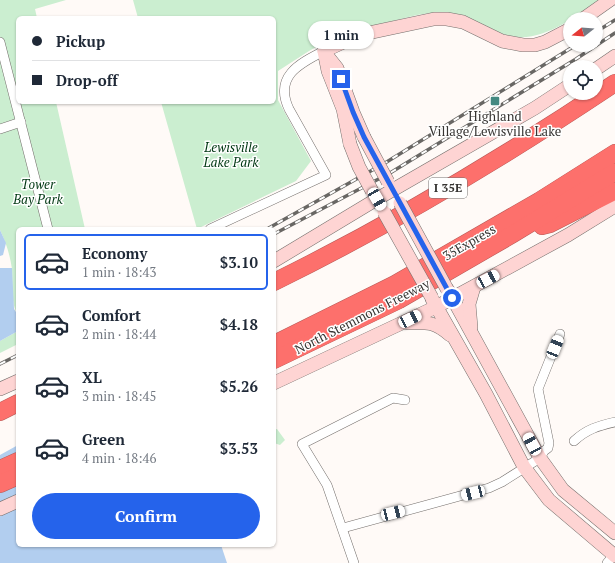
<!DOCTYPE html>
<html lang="en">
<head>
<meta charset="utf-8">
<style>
  body { margin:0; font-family:"PT Serif",serif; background:#f6f6f7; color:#1f2937; height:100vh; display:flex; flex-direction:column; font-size:15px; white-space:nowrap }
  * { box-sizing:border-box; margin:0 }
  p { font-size:13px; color:#747a83 }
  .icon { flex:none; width:22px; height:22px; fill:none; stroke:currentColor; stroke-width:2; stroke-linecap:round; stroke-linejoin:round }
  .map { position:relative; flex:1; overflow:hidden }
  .panel { position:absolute; left:16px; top:227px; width:260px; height:320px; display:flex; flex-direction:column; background:#fff; border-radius:6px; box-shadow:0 1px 3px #0004 }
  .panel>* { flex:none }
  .hud { position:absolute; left:16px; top:16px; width:260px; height:88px; border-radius:6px; box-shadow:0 1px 3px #0004; display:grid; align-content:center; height:88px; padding:0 16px; background:#fff }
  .needle { width:26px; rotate:253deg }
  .buttons { position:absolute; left:563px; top:12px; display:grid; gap:8px }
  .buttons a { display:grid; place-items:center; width:40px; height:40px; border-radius:50%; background:#fff; box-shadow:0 1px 3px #0004; font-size:20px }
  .end { position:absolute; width:18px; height:18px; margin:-9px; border:5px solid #2563eb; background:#fff; box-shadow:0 0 0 2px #fff }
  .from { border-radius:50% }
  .bubble { position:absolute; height:28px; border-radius:14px; background:#fff; box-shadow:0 1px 3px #0004; font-size:13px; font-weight:600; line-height:28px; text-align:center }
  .car { position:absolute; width:12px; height:24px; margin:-12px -6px; border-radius:5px; box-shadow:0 0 3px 1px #0007; background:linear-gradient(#fff 24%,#345 0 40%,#fff 0 76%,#345 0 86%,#fff 0) }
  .hud b { display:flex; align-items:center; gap:14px; height:38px; font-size:15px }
  .hud b+b { border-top:1px solid #e0e1e3 }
  .hud i { width:10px; height:10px; background:#1f2937 }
  ul { padding:7px 0 0; list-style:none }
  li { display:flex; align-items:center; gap:12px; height:56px; margin:0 8px 6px; padding:0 8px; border:2px solid transparent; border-radius:6px }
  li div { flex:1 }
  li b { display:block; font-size:15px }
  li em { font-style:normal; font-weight:600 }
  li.on { border-color:#2563eb }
  li>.icon { width:36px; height:36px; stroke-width:1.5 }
  .action { display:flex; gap:8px; margin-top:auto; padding:8px 16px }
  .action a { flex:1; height:46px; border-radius:24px; background:#2563eb; color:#fff; font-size:16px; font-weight:600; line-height:46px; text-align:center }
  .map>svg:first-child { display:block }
  .green { fill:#cbeed0 }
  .water { fill:#b2ceef }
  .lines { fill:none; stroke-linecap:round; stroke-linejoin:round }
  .street-casing { stroke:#746f6c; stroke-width:10 }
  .secondary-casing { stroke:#746f6c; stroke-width:14 }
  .highway-casing { stroke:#b75b58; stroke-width:18 }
  .street { stroke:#fff; stroke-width:9 }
  .secondary { stroke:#fed4d3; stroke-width:13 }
  .highway { stroke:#fd706c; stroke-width:17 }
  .rail-casing { stroke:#696764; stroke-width:3.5 }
  .rail { stroke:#fff; stroke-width:2; stroke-dasharray:6; stroke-linecap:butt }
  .secondary-bridge-casing { stroke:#746f6c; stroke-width:14; stroke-linecap:butt }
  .secondary-bridge { stroke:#fed4d3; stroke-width:13 }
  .route { stroke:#2563eb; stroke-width:5 }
  .poi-dot { fill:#438981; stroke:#fff; stroke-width:1.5 }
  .labels { text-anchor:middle; stroke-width:3; stroke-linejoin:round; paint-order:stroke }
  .shield { fill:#fff; stroke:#727170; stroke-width:1 }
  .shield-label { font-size:12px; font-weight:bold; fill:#363432 }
  .poi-label { font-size:13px; fill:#363432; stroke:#fff }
  .park-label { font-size:13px; font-style:italic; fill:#003813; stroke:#fff }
  .street-label { font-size:13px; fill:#363432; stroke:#fff }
</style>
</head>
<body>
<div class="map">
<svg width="615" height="563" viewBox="0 0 615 563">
  <rect width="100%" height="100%" fill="#fffaf7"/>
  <g class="green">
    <path d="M0,0h66l-31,9 2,9h-19v84h38l29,127h-67v86c-8,-13 -5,-31 -6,-46 -2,-14 -6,-27 -12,-39z"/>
    <path d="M133,0h467c-27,18 -60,45 -94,35 -14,-4 -26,-13 -40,-18 -11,-4 -25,-4 -36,-4l-13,2 -77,19 -31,17 -31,20v29l33,61 -15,20 -99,48 -36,-127h113v-84h-136z"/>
    <path d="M18,331v13l-18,9v-12z"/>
    <path d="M274,429h3l8,11 -5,5 -6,-2z"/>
  </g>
  <g class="water">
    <path d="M0,230l6,13 -3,12 -3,1z"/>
    <path d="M0,268h12l2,41 4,6v16l-18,10z"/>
    <path d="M18,445v100h203l6,18h-227v-108z"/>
  </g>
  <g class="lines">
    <g class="street-casing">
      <g id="street">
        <path d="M0,42l48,187"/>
        <path d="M0,129l21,-7"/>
        <path d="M210,229l116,-54 -37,-66c-15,-32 9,-45 35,-58"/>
        <path d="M574,441c13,-12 24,-15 41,-19"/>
        <path d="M343,528l146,-40 13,-6 38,-24 4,-7 4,-3 1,-5 -11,-54 22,-55"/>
        <path d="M354,563l-27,-78 -25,-41 91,-46 12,2"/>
        <path d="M607,563l8,-9"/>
      </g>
    </g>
    <g class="secondary-casing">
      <g id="secondary">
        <path d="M583,19l27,-19"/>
        <path d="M324,51l35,-16 75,-16h13l16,3 39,19 21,4h12l10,-3 25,-13"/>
        <path d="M324,51l4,20 15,38 7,35"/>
        <path d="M325,53l12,15 16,44 11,25"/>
        <path d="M596,69l19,-13"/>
        <path d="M274,261l103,-62 158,-91 35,-23"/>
        <path d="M448,290l92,168 23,32 52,43"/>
        <path d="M432,299l54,95 38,73 25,33 66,56"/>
        <path d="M408,323c20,-1 27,-1 42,12"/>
        <path d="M471,327l-2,-23 5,-17"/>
        <path d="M274,383l162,-76 132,-72 47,-29"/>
        <path d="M0,389l18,-8"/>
        <path d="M0,509l18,-8"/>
      </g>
    </g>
    <g class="highway-casing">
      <g id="highway">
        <path d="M542,226l8,-2 65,-33"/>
        <path d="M274,282c118,-58 232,-126 341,-199"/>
        <path d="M274,344l121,-60 144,-83 76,-48"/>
        <path d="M274,360l125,-60 114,-66 102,-62"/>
        <path d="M0,412l18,-9"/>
        <path d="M0,469l18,-8"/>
        <path d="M0,484l18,-8"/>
      </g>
    </g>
    <use href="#street" class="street"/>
    <use href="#secondary" class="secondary"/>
    <use href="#highway" class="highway"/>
    <g class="rail-casing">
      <g id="rail">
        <path d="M596,32l19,-12"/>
        <path d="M267,229l118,-66 191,-118"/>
        <path d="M274,234l116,-61 186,-114 39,-26"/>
        <path d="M0,364l18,-9"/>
      </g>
    </g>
    <use href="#rail" class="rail"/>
    <g class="secondary-bridge-casing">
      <g id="secondary-bridge">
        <path d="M364,137l24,45"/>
        <path d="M350,144l9,23 13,24"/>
        <path d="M400,203l47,86"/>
        <path d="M384,212l48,86"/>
      </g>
    </g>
    <use href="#secondary-bridge" class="secondary-bridge"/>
  </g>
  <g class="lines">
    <path class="route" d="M341,79l12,33 11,25 88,161"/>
  </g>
  <rect class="poi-dot" x="490" y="96" width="10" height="10" rx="2"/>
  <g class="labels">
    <rect class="shield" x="429" y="178" width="38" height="20" rx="3"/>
    <g class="shield-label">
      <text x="448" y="192">I 35E</text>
    </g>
    <g class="poi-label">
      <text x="495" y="121">Highland<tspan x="495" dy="15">Village/Lewisville Lake</tspan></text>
    </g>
    <g class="park-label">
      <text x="231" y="152">Lewisville<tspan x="231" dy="15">Lake Park</tspan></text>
      <text x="38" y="189">Tower<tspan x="38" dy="15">Bay Park</tspan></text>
    </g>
    <g class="street-label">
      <text transform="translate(469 242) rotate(-30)" y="5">35Express</text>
      <text transform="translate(362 316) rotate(-27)" y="5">North Stemmons Freeway</text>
    </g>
  </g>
</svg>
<div class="buttons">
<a><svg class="needle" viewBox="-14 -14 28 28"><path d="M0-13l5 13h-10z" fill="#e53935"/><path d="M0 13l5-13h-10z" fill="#747a83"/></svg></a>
<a><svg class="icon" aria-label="locate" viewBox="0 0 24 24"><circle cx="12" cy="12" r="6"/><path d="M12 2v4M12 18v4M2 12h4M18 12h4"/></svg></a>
</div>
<i class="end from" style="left:452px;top:298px"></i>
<i class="end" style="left:341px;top:79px"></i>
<div class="bubble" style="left:308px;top:21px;width:66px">1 min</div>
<i class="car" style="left:377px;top:199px;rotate:150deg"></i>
<i class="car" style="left:488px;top:279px;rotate:62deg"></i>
<i class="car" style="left:410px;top:319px;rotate:64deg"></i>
<i class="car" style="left:555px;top:347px;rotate:22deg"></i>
<i class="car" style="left:532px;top:444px;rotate:331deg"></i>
<i class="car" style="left:473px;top:493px;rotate:256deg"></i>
<i class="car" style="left:393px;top:513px;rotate:76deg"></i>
<div class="hud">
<b><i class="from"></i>Pickup</b>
<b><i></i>Drop-off</b>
</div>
<section class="panel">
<ul>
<li class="on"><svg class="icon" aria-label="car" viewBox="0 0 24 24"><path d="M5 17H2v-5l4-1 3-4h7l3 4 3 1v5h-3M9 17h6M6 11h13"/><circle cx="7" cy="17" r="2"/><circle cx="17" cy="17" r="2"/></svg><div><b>Economy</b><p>1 min · 18:43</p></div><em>$3.10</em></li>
<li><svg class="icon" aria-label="car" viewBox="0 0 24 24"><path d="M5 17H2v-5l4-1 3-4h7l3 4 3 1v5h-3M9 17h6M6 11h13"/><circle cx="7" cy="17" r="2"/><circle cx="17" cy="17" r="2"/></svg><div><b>Comfort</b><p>2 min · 18:44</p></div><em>$4.18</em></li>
<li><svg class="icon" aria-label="car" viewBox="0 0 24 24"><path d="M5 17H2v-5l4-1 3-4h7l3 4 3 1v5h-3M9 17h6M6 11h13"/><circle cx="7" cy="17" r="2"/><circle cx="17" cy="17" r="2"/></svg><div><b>XL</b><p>3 min · 18:45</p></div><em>$5.26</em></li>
<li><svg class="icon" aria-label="car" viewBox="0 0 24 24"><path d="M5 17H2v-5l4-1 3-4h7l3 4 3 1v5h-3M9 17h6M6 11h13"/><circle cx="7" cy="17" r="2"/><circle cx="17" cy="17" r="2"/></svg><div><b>Green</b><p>4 min · 18:46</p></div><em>$3.53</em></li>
</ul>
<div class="action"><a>Confirm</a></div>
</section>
</div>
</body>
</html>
